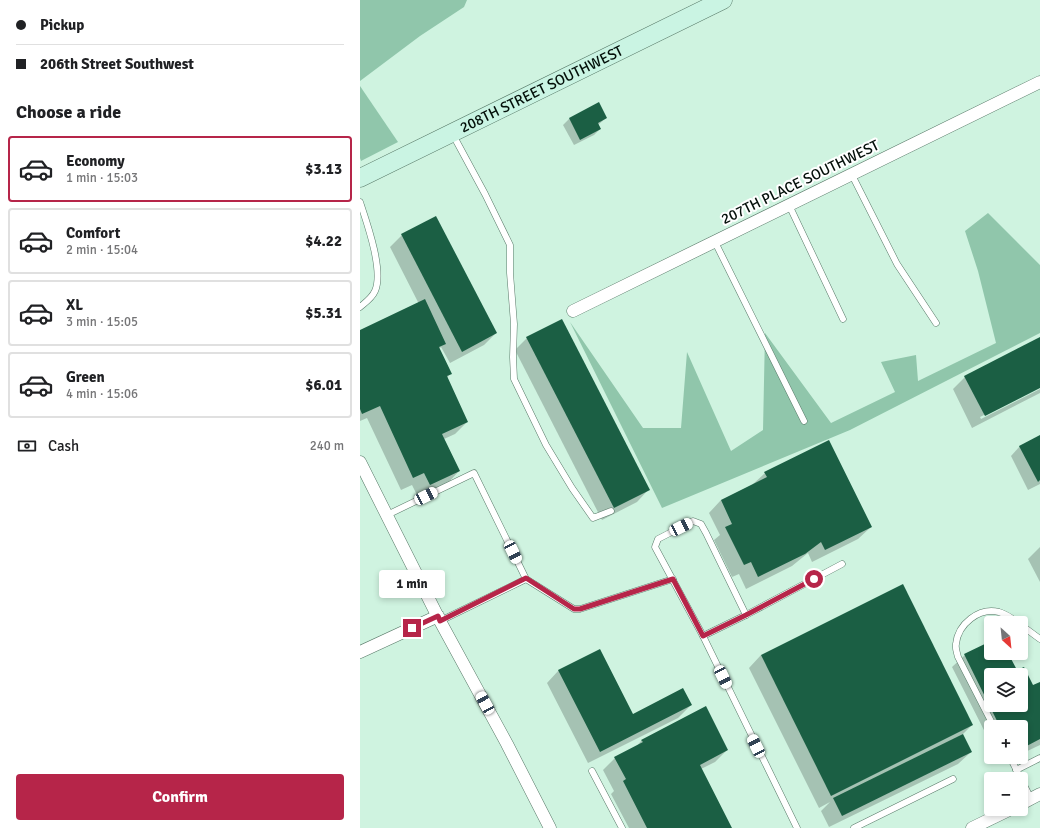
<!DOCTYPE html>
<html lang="en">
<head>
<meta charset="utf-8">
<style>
  body { margin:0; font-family:Signika,sans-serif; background:#f2f2f2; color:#202124; height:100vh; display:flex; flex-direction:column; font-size:15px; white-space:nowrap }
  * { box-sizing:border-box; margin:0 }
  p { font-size:13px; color:#757577 }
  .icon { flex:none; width:22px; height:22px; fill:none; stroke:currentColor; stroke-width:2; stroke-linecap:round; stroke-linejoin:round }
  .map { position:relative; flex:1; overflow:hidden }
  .sheet { display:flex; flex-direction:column; background:#fff; width:360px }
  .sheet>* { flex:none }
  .guide { display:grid; align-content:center; height:88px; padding:0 16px; background:#fff }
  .needle { width:26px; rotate:153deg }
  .buttons { position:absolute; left:624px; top:616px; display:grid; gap:8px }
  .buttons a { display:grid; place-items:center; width:44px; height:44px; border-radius:4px; background:#fff; box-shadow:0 2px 6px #0003; font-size:20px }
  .end { position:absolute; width:18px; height:18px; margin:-9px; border:5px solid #b62549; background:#fff; box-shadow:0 0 0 2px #fff }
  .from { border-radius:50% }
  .bubble { position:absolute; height:28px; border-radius:4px; background:#fff; box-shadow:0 2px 6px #0003; font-size:13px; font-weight:800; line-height:28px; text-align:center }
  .car { position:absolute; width:12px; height:24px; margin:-12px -6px; border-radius:5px; box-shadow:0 0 3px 1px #0007; background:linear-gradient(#fff 24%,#345 0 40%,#fff 0 76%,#345 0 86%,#fff 0) }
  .guide b { display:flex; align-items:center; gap:14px; height:38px; font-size:15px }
  .guide b+b { border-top:1px solid #e0e0e0 }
  .guide i { width:10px; height:10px; background:#202124 }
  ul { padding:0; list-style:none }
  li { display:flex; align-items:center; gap:12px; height:66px; margin:0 8px 6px; padding:0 8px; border:2px solid #e0e0e0; border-radius:4px }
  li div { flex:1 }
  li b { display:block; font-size:15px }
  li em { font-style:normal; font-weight:800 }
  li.selected { border-color:#b62549 }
  li>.icon { width:36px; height:36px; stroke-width:1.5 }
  h2 { padding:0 16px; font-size:18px; line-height:48px }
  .pay { display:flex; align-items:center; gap:10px; height:44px; padding:0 16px; font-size:15px }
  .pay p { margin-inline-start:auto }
  .button { display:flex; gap:8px; margin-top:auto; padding:8px 16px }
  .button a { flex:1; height:46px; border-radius:4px; background:#b62549; color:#fff; font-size:16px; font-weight:800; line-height:46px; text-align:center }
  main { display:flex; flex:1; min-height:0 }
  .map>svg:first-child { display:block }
  .green { fill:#90c6ab }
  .shadow { fill:#0003; fill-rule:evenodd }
  .building { fill:#1b5f44; fill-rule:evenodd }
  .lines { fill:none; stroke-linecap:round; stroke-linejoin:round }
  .lane-casing { stroke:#587968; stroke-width:7 }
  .street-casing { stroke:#587968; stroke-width:13 }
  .secondary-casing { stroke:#587968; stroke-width:19 }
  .lane { stroke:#fff; stroke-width:6 }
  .street { stroke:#fff; stroke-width:12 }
  .secondary { stroke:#caf4e3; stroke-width:18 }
  .route { stroke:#b62549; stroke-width:5 }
  .labels { text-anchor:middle; stroke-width:4; stroke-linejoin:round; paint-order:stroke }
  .street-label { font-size:15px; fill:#030f09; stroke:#fff }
</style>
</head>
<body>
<main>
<section class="sheet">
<div class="guide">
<b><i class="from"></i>Pickup</b>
<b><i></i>206th Street Southwest</b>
</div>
<h2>Choose a ride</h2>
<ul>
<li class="selected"><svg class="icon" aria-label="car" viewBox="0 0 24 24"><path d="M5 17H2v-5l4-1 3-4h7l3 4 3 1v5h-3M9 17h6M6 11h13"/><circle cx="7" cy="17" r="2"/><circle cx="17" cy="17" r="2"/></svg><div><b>Economy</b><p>1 min · 15:03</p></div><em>$3.13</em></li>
<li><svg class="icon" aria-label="car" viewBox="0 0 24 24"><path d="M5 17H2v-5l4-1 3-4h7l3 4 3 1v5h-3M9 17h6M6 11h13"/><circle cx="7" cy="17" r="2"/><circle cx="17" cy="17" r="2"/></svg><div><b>Comfort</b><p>2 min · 15:04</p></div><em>$4.22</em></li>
<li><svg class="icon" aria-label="car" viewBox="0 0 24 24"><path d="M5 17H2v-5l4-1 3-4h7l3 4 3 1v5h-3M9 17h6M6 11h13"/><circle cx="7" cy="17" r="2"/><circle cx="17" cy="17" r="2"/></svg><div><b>XL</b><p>3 min · 15:05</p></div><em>$5.31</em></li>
<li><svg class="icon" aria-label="car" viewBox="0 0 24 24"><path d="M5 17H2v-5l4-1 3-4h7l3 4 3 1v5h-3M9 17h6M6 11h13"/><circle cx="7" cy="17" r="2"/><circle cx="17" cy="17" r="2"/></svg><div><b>Green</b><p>4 min · 15:06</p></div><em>$6.01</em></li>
</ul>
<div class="pay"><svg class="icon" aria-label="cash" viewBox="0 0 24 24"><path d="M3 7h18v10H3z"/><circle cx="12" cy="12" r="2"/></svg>Cash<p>240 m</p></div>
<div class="button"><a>Confirm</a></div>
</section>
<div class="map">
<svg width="680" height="828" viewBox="0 0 680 828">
  <rect width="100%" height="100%" fill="#cff3e0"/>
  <g class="green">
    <path d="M0,0h107l-3,7 -44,29 -60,45z"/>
    <path d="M0,86l38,56 -37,19 -1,-3z"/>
    <path d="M628,213l52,52v68l-190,97 -188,78 -92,-186 73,106h38l6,-76 44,99 32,-21 2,-97 66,90 64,-31 -14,-30 35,-7 2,26 78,-38 -18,-72 -13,-40z"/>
  </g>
  <g class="shadow">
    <path d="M246,118l-8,7 2,4 -6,6 -20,10 -11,-20 6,-6z"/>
    <path d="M42,235l94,98 -12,12 -34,18 -9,-16 -2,2 11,25 -3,4 20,44 -12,12 -11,5 15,32 -12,13 -29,13 -6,-12 -11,5 -34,-72 -7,3v-90l59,-27 -29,-57z"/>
    <path d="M167,338l122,151 -12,13 -35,18 -87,-170z"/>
    <path d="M680,339v48l-60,30 1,2 59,-30v4l-68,35 -19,-39 12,-12z"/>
    <path d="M680,436v48l-12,6 -17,-34 9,-10z"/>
    <path d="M405,473l106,54 -13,12 -46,23 -4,-9 -16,13 -46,23 -7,-15 -7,3 -18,-37 6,-5 -11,-22 12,-13 31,-15z"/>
    <path d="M680,547v35l-12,-23z"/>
    <path d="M631,642v11h16l9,19 8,-4 9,18 7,-3v62l-19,9v-27h-30v17l-39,-77 13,-12zM631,675h30v30h-30z"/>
    <path d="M401,655l211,70 -10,10 9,17 -13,12 -129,63 -8,-16 9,-9 -11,6 -70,-140z"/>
    <path d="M199,670l73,45 59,-10 -13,13 -90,45 -41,-80z"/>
    <path d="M282,740l85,10 -12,12 -14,7 30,59h-102l-18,-34 3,-3 -11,-21 12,-12 20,-10z"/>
    <path d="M637,757h19l-15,7z"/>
  </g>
  <g class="building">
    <path d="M239,102l8,16 -9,5 3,6 -21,11 -11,-22z"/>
    <path d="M76,216l61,117 -35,19 -61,-118z"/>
    <path d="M65,299l21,45 -7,3 13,27 -5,2 21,46 -26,12 18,37 -30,14 -6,-12 -11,5 -33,-72 -18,8 -2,-5v-79z"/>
    <path d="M202,319l88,171 -36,18 -88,-171z"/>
    <path d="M680,337v51l-55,28 -21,-40z"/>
    <path d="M680,435v45l-2,2 -19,-36z"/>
    <path d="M469,440l43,87 -47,23 -4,-8 -16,12 -47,23 -7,-15 -7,3 -19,-38 7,-3 -11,-24 46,-23 -3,-5z"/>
    <path d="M543,584l70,141 -142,71 -70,-141z"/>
    <path d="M631,641v12h17l9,17 7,-3 9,18 7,-3v57l-19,10v-22h-21l-36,-73zM631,675h30v30h-30z"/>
    <path d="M240,649l33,65 50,-26 9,17 -92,47 -42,-82z"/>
    <path d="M346,706l22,44 -28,15 32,63h-85l-24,-47 3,-2 -12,-22 29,-15 -2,-2z"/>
    <path d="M603,734l9,18 -130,64 -9,-18z"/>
  </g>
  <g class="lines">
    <g class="lane-casing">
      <g id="lane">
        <path d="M92,133l33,61 25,51v28l4,51 -1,33 1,22 32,66 26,43 21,30 18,-7"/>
        <path d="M492,175l45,89 39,59"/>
        <path d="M0,202c7,21 24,69 15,89 -3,7 -9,11 -15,16"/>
        <path d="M429,205l54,114"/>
        <path d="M355,242l89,179"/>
        <path d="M27,515l87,-42 52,106 -86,42"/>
        <path d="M166,579l48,30h6l93,-30"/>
        <path d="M661,625l19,14"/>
        <path d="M343,636l-48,-89 3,-8 35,-18 8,3 5,9 40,82"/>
        <path d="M634,727l-36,-70c-1,-4 -3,-9 -2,-13 2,-20 23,-37 43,-32 7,2 14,7 19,11"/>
        <path d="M650,757l11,22"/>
        <path d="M656,770l24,-12"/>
        <path d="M232,771l30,57"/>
        <path d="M661,779l10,20"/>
        <path d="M437,828l-94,-192 43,-21 96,-51"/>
        <path d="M494,828l99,-49"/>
      </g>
    </g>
    <g class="street-casing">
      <g id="street">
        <path d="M213,311l467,-229"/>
        <path d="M0,462l80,159 67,123 43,84"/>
        <path d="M0,652l78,-36"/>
        <path d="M661,804l19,-10"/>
        <path d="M612,828l39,-19"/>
      </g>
    </g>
    <g class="secondary-casing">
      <g id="secondary">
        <path id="s1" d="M0,178l363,-178"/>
      </g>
    </g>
    <use href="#lane" class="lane"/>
    <use href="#street" class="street"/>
    <use href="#secondary" class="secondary"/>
  </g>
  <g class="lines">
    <path class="route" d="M52,628l26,-12 2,5 86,-43 48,31h6l93,-30 30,57 43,-21 68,-36"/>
  </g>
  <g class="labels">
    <g class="street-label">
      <text dy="5" stroke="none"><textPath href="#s1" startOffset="202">208TH STREET SOUTHWEST</textPath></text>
      <text transform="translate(440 182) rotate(-26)" y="5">207TH PLACE SOUTHWEST</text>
    </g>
  </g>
</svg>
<div class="buttons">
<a><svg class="needle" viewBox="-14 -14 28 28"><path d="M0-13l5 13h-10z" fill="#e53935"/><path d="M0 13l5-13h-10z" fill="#757577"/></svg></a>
<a><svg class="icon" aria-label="layers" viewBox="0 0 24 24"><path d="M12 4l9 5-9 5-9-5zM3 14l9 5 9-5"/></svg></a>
<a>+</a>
<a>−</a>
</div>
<i class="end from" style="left:454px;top:579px"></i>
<i class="end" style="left:52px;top:628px"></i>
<div class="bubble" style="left:19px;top:570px;width:66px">1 min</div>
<i class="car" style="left:66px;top:496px;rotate:64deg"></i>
<i class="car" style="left:321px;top:527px;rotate:64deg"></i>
<i class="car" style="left:153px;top:552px;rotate:154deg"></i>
<i class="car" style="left:363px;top:677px;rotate:154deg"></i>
<i class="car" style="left:125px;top:703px;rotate:331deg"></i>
<i class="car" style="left:396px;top:746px;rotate:334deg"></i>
</div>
</main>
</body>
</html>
